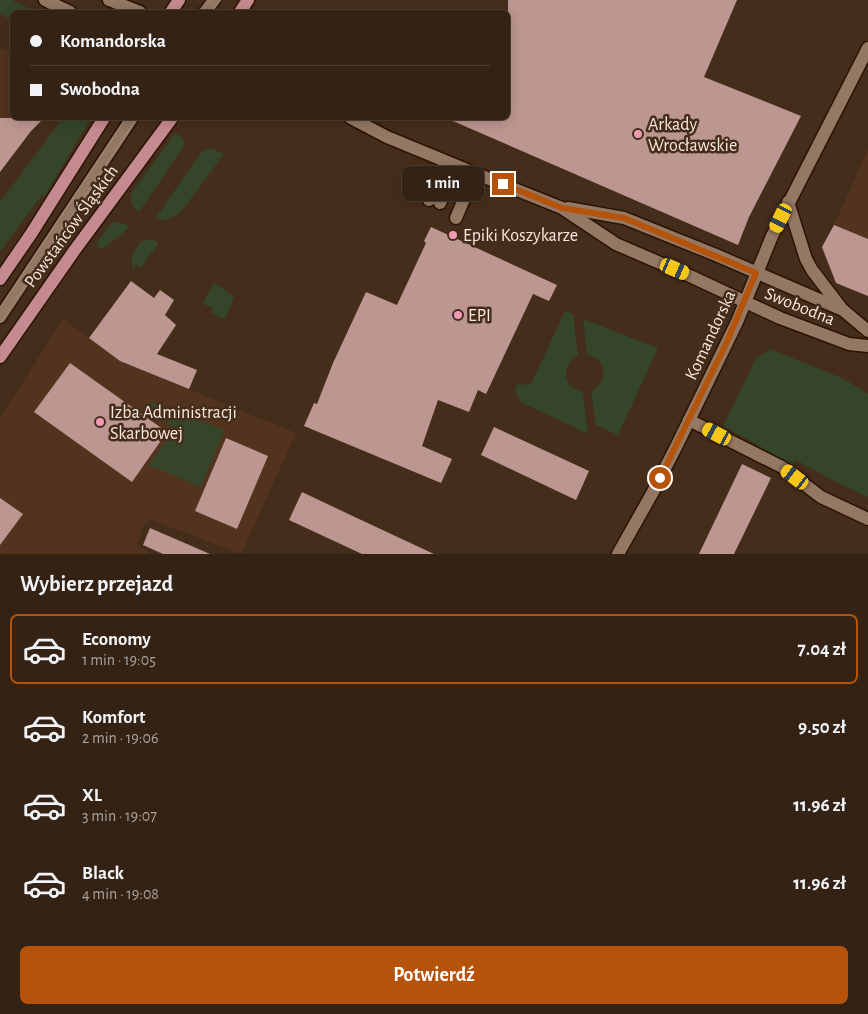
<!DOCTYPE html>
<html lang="pl">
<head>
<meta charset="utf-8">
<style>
  body { margin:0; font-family:"Alegreya Sans",sans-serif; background:#3c2a1d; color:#f1f3f6; height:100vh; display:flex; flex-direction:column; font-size:19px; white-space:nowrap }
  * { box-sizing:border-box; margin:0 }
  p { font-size:16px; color:#a9a4a0 }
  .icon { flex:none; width:28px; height:28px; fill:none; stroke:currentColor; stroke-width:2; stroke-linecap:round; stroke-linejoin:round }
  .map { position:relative; height:554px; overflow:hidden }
  .sheet { display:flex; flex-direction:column; background:#342214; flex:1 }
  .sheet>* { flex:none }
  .guide { position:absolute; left:10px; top:10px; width:500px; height:110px; border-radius:8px; box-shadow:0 2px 12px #0003,0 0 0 1px #4e3f34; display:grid; align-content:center; height:110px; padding:0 20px; background:#342214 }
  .end { position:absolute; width:22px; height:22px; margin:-11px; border:6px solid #b45309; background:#fff; box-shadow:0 0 0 2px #fff }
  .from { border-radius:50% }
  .bubble { position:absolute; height:35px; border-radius:8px; background:#342214; box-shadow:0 2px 12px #0003,0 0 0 1px #4e3f34; font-size:16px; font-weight:700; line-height:35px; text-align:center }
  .car { position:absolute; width:15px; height:30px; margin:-15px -8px; border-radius:6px; box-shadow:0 0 4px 1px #0007; background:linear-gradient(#f5c518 24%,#345 0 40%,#f5c518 0 76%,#345 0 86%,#f5c518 0) }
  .guide b { display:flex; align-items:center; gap:18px; height:48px; font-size:19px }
  .guide b+b { border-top:1px solid #4e3f34 }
  .guide i { width:12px; height:12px; background:#f1f3f6 }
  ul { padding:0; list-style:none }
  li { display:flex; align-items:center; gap:15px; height:70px; margin:0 10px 8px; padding:0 10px; border:2px solid transparent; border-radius:8px }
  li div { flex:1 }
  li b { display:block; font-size:19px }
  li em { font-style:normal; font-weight:700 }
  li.selected { border-color:#b45309 }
  li>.icon { width:45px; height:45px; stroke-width:1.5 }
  h2 { padding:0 20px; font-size:22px; line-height:60px }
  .button { display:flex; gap:10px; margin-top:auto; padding:10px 20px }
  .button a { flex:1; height:58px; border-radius:8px; background:#b45309; color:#fff; font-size:20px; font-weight:700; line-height:58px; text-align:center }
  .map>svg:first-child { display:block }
  .built { fill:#52331d }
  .grass { fill:#344529 }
  .building { fill:#bc9690 }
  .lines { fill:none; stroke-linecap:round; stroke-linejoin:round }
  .minor-casing { stroke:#2b1403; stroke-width:15 }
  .major-casing { stroke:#2b1403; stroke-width:15 }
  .minor { stroke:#947864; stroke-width:12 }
  .major { stroke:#c58a90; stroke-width:12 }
  .tram { stroke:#9f8b7c; stroke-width:1 }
  .route { stroke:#b45309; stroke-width:6 }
  .poi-dot { fill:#f09ab6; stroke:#452d1b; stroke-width:2 }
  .labels { text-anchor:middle; stroke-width:5; stroke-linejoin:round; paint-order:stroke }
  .poi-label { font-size:18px; fill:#f8e8dd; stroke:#452d1b; text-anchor:start }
  .street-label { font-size:18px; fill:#f8e8dd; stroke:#452d1b }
</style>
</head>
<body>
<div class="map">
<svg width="868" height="554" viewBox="0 0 868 554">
  <rect width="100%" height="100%" fill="#452d1b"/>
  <g class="built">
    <path d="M0,48l12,5v65h32l-13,13 -31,41z"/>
    <path d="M868,149v147l-34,-14 -1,-7 -12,-27 13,-23z"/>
    <path d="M63,319l57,42 176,72 -55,121 -92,-35 -5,6 -7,20 11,6 -2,3h-146v-136z"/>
  </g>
  <g class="grass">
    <path d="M0,0h12l25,12h-25v8l-12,-6z"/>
    <path d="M63,118h28l-47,79 -3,-1 -41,56v-50z"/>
    <path d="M175,133l8,6 1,7 -45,66c-6,-5 -9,-9 -8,-18z"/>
    <path d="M211,148l13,6 -43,58 -14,8 -12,-1 47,-68z"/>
    <path d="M118,222l11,4 -7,8 -20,15 -4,-2 -1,-5 14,-19z"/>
    <path d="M152,239l7,4 -19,25 -3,-3 -4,5 -2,-14 10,-15z"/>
    <path d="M214,282l20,15 -9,22 -13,-5v-7l-9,-3z"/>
    <path d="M565,311l8,3 5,41c-12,7 -16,20 -7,32l12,5 5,42 -67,-32 -6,-10 1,-7 15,-1z"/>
    <path d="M583,319l75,29 -40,87 -22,-10 -5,-33c17,-10 17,-35 -4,-37z"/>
    <path d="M770,349l74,30 24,15v103l-26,-12 -46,-25 -3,5 -70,-39 33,-68z"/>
    <path d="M153,402l71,28 -23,57 -52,-22 25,-36 -29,-22z"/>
  </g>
  <g class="building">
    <path d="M508,0h229l-33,77 97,39 -52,101 -11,28 -292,-127h62z"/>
    <path d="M0,118h44l-13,13 -31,41z"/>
    <path d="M834,225l34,14v57l-32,-13 -14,-36z"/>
    <path d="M431,227l126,58 -8,16 -16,-7 -47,100 -8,-4 -9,22 -31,-12 -16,46 30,13 -11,24 -137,-57 10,-23 3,1 16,-41 33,-71 31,13 29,-62 -2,-2z"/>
    <path d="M131,281l23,17 6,-8 14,10 -9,15 11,10 -19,29 40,16 -8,19 -69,-28 -31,-23z"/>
    <path d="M70,363l97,69 -35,50 -98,-70z"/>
    <path d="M494,427l95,44 -13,29 -95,-45z"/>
    <path d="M226,438l42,18 -31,73 -42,-18z"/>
    <path d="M742,464l29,14 -37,76h-35z"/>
    <path d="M302,492l57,27 75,35h-72l-73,-34z"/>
    <path d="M0,498l23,16 -23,31z"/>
    <path d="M150,528l60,26h-47l-20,-9z"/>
  </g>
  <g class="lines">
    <g class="minor-casing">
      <g id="minor">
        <path d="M45,0l25,12"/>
        <path d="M109,0l31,12"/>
        <path d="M205,12l9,-12"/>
        <path d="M351,118l36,19 80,33 95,38 54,36 74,32 90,42 69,26 19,2"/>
        <path d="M429,200l17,-38"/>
        <path d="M788,202l18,57 6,11 29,38"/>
        <path d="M440,203l16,-37"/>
        <path d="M568,208l56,10 92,37 127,55 25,21"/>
        <path d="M456,218l19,-45"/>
        <path d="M0,317l132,-199"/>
        <path d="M689,420l93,47 39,30 47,22"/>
        <path d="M618,554l36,-64 23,-45 60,-123 35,-86 96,-188"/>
      </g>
    </g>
    <g class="major-casing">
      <g id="major">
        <path d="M171,12l8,-12"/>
        <path d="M240,12l8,-12"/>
        <path d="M0,279l31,-45 73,-116"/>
        <path d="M0,357l74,-106 98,-133"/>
      </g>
    </g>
    <use href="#minor" class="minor"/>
    <use href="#major" class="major"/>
    <g class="tram">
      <path d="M201,12l9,-12"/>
      <path d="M211,12l10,-12"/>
      <path d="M0,308l126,-190"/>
      <path d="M0,323l137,-205"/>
    </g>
  </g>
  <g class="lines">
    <path class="route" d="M503,184l59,24 62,10 132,55 -30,71 -66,134"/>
  </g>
  <g class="poi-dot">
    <circle cx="638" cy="134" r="5"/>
    <circle cx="453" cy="235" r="5"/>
    <circle cx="458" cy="315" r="5"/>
    <circle cx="100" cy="422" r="5"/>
  </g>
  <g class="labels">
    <g class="poi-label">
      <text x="648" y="130">Arkady<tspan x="648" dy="21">Wrocławskie</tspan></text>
      <text x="463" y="241">Epiki Koszykarze</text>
      <text x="468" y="321">EPI</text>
      <text x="110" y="418">Izba Administracji<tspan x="110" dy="21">Skarbowej</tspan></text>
    </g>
    <g class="street-label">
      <text transform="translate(71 226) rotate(-54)" y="6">Powstańców Śląskich</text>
      <text transform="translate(800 306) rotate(22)" y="6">Swobodna</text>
      <text transform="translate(710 335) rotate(-65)" y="6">Komandorska</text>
    </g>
  </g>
</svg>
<i class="end from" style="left:660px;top:478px"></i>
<i class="end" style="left:503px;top:184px"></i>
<div class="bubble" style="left:402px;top:166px;width:82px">1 min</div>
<i class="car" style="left:781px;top:218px;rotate:206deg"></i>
<i class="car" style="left:675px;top:269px;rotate:113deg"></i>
<i class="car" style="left:717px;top:434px;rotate:298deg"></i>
<i class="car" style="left:795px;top:477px;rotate:307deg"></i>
<div class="guide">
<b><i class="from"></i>Komandorska</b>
<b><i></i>Swobodna</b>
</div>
</div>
<section class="sheet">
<h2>Wybierz przejazd</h2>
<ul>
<li class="selected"><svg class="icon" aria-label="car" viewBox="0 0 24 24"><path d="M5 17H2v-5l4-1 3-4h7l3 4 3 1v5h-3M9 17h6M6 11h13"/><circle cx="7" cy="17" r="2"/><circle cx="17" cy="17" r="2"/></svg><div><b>Economy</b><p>1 min · 19:05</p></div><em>7.04 zł</em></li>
<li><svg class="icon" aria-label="car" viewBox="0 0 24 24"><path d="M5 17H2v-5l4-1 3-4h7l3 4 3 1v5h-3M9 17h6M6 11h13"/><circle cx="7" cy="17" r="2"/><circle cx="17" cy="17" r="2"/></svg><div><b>Komfort</b><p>2 min · 19:06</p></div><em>9.50 zł</em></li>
<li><svg class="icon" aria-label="car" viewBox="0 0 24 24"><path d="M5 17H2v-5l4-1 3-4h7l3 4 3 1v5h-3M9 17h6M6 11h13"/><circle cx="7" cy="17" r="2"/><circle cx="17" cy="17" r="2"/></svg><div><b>XL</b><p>3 min · 19:07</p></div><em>11.96 zł</em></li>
<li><svg class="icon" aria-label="car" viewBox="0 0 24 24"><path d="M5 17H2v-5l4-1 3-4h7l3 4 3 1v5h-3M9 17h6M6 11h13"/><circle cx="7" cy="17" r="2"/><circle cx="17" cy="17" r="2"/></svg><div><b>Black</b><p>4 min · 19:08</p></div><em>11.96 zł</em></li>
</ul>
<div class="button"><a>Potwierdź</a></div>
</section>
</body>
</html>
